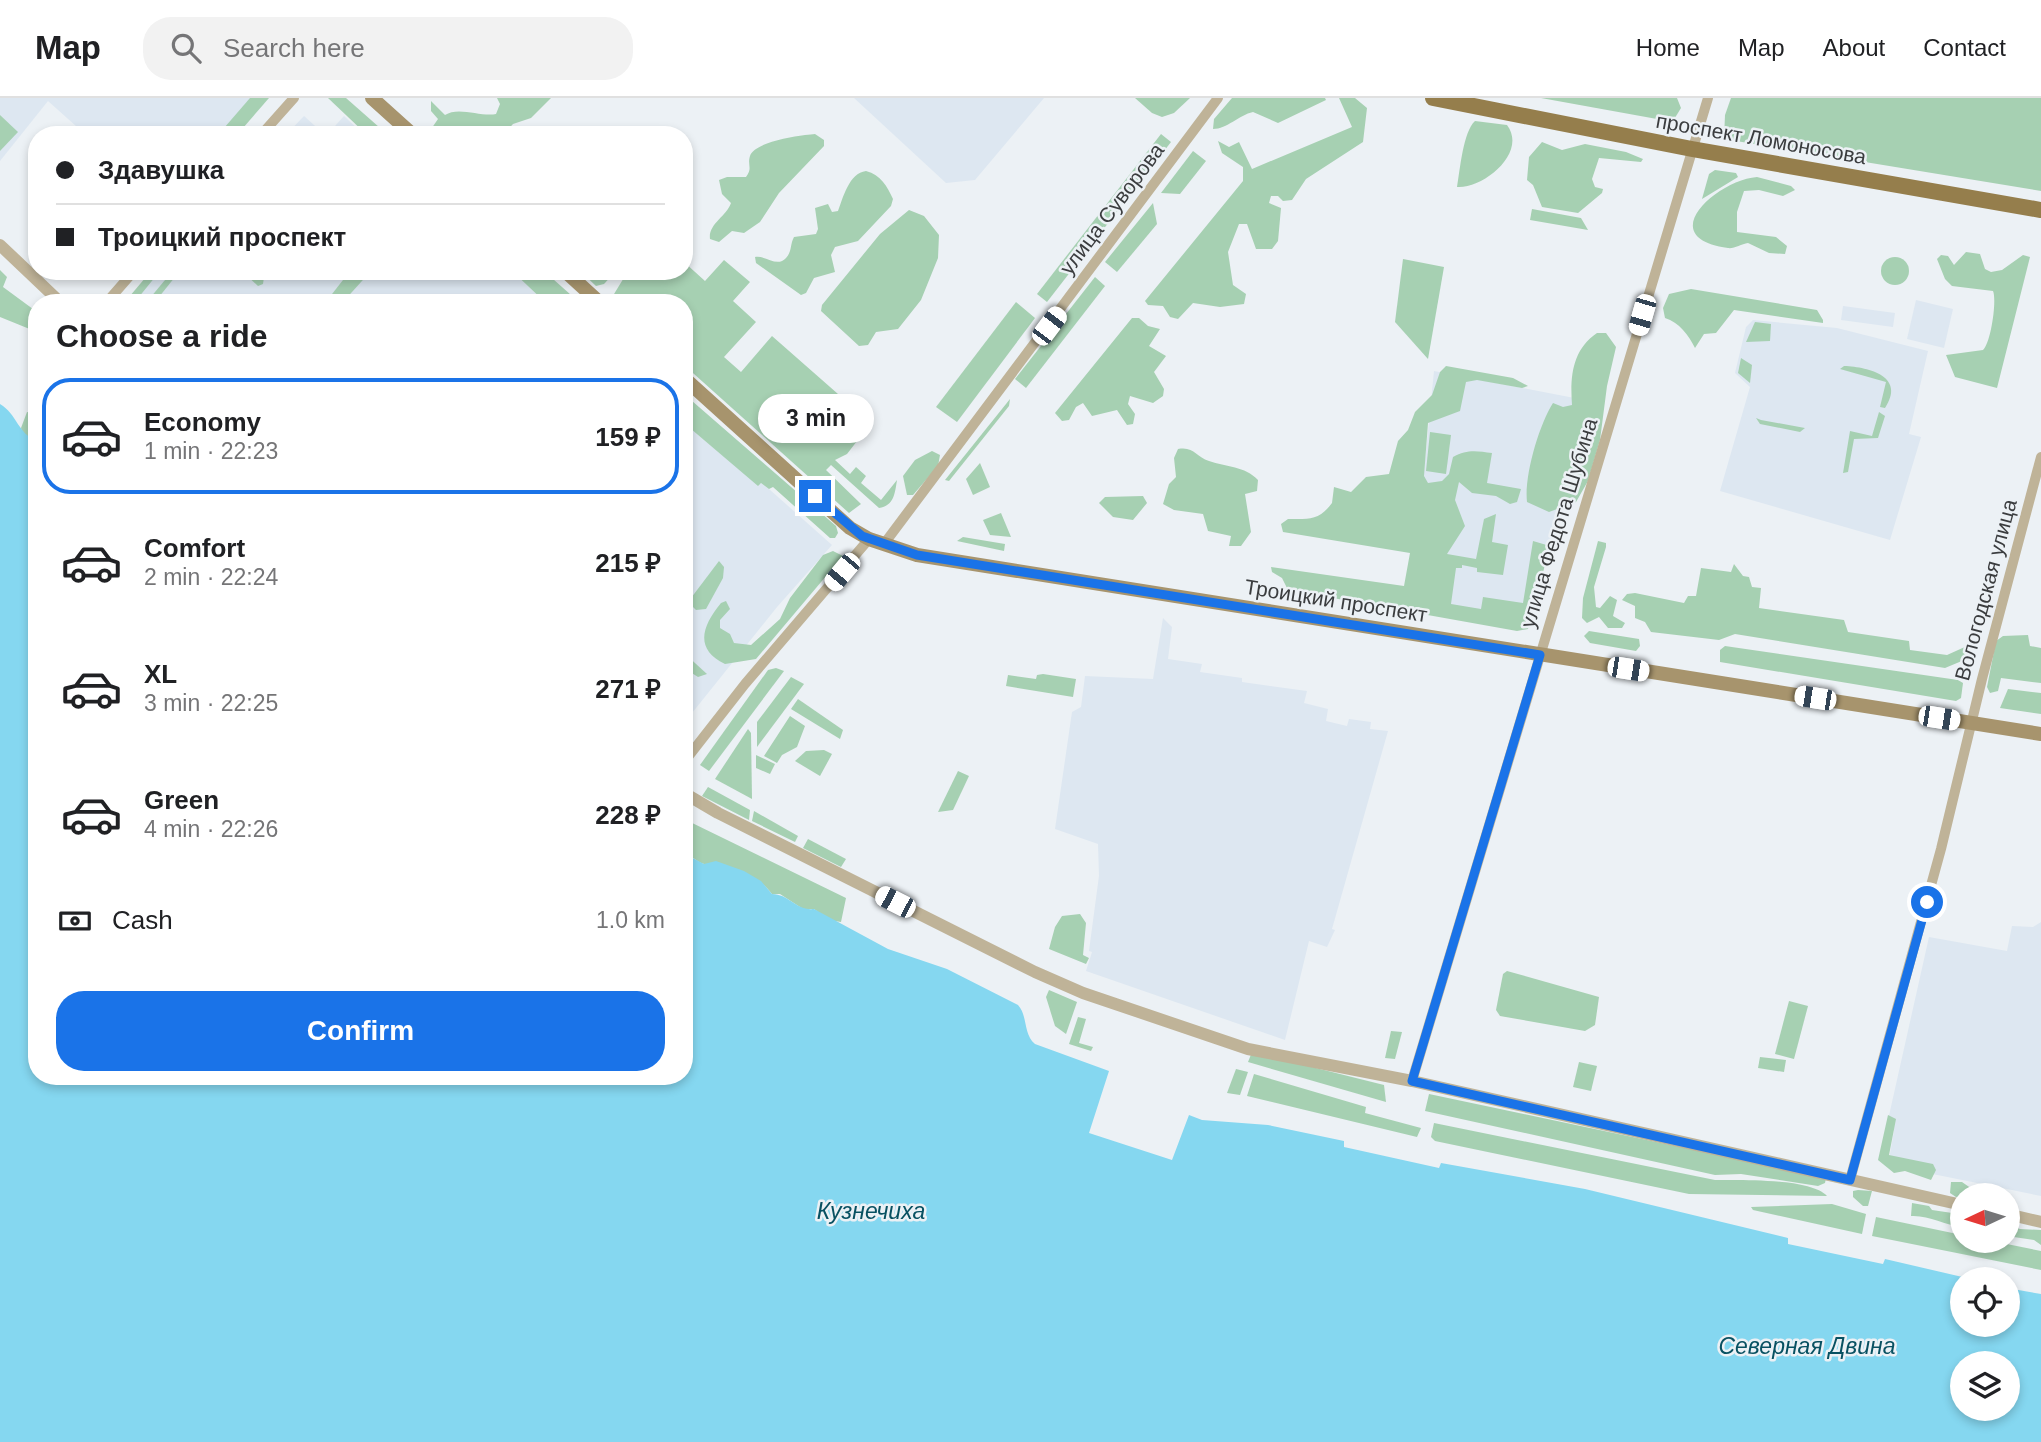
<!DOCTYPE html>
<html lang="en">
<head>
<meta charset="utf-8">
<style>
  body { margin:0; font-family:Helvetica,sans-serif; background:#f2f2f2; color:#202124; height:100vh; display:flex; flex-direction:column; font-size:26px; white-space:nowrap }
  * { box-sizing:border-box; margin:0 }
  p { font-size:23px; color:#757577 }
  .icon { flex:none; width:38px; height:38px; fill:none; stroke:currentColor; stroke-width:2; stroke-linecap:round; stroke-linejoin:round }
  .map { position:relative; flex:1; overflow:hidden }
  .panel { position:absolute; left:28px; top:196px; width:665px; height:791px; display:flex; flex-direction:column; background:#fff; border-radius:28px; box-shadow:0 4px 10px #0003 }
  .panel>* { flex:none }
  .top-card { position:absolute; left:28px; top:28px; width:665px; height:154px; border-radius:28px; box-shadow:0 4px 10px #0003; display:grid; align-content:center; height:154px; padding:0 28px; background:#fff }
  .needle { width:46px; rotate:266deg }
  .tools { position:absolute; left:1950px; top:1085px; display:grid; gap:14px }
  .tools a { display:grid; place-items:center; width:70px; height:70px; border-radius:50%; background:#fff; box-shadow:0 4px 10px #0003; font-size:35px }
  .end { position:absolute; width:32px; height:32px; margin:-16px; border:9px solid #1a73e8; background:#fff; box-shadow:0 0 0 4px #fff }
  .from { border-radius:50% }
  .bubble { position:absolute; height:49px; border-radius:24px; background:#fff; box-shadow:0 4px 10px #0003; font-size:23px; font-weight:800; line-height:49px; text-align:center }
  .car { position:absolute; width:21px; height:42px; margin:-21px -10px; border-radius:9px; box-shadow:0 0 5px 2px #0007; background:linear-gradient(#fff 24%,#345 0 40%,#fff 0 76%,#345 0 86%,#fff 0) }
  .top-card b { display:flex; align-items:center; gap:24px; height:66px; font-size:26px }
  .top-card b+b { border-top:2px solid #e0e0e0 }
  .top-card i { width:18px; height:18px; background:#202124 }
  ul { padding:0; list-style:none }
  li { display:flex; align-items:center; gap:21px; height:116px; margin:0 14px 10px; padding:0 14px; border:4px solid transparent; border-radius:28px }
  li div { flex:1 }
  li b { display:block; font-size:26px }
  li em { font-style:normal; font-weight:800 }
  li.current { border-color:#1a73e8 }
  li>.icon { width:63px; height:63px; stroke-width:1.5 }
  h2 { padding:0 28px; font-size:32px; line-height:84px }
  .pay { display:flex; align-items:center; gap:18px; height:77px; padding:0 28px; font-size:26px }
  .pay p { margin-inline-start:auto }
  .action { display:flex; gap:14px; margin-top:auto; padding:14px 28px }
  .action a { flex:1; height:80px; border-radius:28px; background:#1a73e8; color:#fff; font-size:28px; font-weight:800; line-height:80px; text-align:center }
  header { display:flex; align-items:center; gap:42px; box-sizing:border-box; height:98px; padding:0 35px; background:#fff; border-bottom:2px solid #e0e0e0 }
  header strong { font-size:33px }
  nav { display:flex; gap:38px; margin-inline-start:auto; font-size:24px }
  .search { width:490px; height:63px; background:#f2f2f2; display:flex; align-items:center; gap:18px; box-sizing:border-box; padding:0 24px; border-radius:28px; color:#757577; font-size:26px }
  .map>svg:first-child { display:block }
  .built { fill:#dde7f1 }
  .green { fill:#a6d0b2 }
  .water { fill:#85d7f0; fill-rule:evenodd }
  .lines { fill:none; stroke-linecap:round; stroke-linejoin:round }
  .minor { stroke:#bfb398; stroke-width:10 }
  .tertiary { stroke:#bfb398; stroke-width:12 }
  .secondary { stroke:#a7946d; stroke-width:14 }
  .primary { stroke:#957e4c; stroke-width:16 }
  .route { stroke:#1a73e8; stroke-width:9 }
  .labels { text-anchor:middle; stroke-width:5; stroke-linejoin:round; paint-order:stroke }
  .street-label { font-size:21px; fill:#3b3d3f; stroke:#ecf1f5 }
  .water-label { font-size:23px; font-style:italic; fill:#085162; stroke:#ecf1f5 }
</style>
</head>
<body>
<header>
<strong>Map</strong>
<div class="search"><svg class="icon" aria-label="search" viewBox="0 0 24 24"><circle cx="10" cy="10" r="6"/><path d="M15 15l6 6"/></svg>Search here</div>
<nav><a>Home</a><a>Map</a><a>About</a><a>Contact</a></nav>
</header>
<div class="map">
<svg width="2041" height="1344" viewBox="0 0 2041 1344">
  <rect width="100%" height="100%" fill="#ecf1f5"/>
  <g class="built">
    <path d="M0,0h263l-33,37h-144l-38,-34 -48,60z"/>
    <path d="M854,0h190l-69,82 -29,3z"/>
    <path d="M304,18l21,19h-39z"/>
    <path d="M344,18l20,19h-37z"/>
    <path d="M152,173h360l34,32h-420z"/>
    <path d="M1916,202l37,9 -9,39 -37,-9z"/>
    <path d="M1843,208l52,7 -2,14 -52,-7z"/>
    <path d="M1753,222l84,8 91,23 -19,83 12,3 -31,103 -170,-49 30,-104 -15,-14 11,-46z"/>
    <path d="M1434,273l156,30 -65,229 -115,-20z"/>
    <path d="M684,325l74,62 3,-2 8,6 63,56 -55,62 -93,116z"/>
    <path d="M1163,520l9,9 -4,32 34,5 -2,8 42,6v4l65,9 -3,12 24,6 -2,12 21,5 2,-7 22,3 -1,7 18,2 -56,198 3,1 -8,17 -18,-6 -24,99 -199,-69 6,-19 -3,-1 10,-75 -1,-32 -43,-15 17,-117 9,-5 4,-31 68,3z"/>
    <path d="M2041,824v274l-153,-31 6,-34 -8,-2 43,-192 78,14 5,-25 21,1z"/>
  </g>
  <g class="green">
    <path d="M250,0h19l-32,37h-19z"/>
    <path d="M328,0h18l42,37h-21z"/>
    <path d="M497,0h54l-20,20 -18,6 -10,11h-76l11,-16 -7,-8v-10l14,14c13,-9 36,2 51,-1l4,-10z"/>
    <path d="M1135,0h55l-16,15 -12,4 -10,-4z"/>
    <path d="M1232,0h93l1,2 -48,23 -25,-11c-14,3 -26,17 -40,17l1,-10z"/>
    <path d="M1339,0h16l12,10 -4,34 -57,37 -14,21 -9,1 -5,-5h-7l-2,7 12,5 -3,33 -6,8h-16l-9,-25h-8l-11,28 5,33 13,9 -2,10 -24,3 -27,-4 -15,16 -8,-2 -7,-11 -15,-1 -3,-4 98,-120v-14l-21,-14 -4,-12 11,6 10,-5 13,27 100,-42z"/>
    <path d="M1541,0h136l4,10 -8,13h-5z"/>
    <path d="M1731,0h310v93l-317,-52 1,-24z"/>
    <path d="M0,17l18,17 -18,19z"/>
    <path d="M1475,23l32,4c21,28 -24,64 -50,62 3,-17 6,-55 18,-66z"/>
    <path d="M815,36l9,6v6l-45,47 -19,29 -16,11 -12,-2 -13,11 -9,-3c-2,-15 16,-22 21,-36l-9,-9 -3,-14 8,-3h19c7,-9 1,-12 4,-21 5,-15 52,-21 65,-22z"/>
    <path d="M1161,36l10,8 -124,160 -10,-8z"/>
    <path d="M1542,44l20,8 23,-6 41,8 17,7 -2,3 -42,-4 -7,21 3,8 8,2 -1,4 -24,20 -36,-6 -9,-22 -6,-5 2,-23z"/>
    <path d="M1193,53l13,10 -26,33 -19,-1z"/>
    <path d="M1715,72l21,3 2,4 -36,22 7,-25z"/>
    <path d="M866,73c15,4 21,15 27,28l-2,7 -33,35 -23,6 -4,8 4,17 -21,6 -8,15 -5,2 -45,-32 -1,-6c11,-2 22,11 31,1 6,-6 4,-14 8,-21l22,-3 2,-5 -3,-21 13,-4 4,8 6,-1c5,-13 11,-38 28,-40z"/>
    <path d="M1757,79l34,9 4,4 -12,6 -24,-6 -15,1 -7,21v20l39,5 11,9 -2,8 -16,-1 -21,-10c-7,1 -14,6 -20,5 -76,-10 -11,-68 29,-71z"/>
    <path d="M1153,105l4,21 -40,48 -12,-10z"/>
    <path d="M1532,111l49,9 7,12 -58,-10z"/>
    <path d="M909,112l15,6 15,19 -1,23 -17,42 -23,29 -22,3 -8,13 -9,1 -38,-35 1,-6 58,-71z"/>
    <path d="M1966,154l14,2 5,15 6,3 11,-2 21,-15 7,2 -33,131 -42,-11 -9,-22 37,-5c8,-7 14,-50 10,-59l-41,-5 -7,-7 -8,-20 4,-4 7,1 6,9z"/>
    <circle cx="1895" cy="173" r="14"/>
    <path d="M1403,161l41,8 -16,92 -33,-37z"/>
    <path d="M724,162l26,22 -17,19 23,21 -32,35 17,15 31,-36 99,87 -24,31 -12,6 15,14 6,-7 10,9 -5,7 20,17 16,-20c-2,13 -3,26 -18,28l-48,-43 -5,5 35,34 -12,9 -165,-148v-62h-69l-4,-4 17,-28h56v-9l21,19z"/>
    <path d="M0,172l7,7 -4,10 34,25v20l-37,-15z"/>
    <path d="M151,173h9l-26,32h-10z"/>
    <path d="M242,173h15l7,6 -1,7 -5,2z"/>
    <path d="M350,173h21l-29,32h-17z"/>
    <path d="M512,173h32l36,32h-34z"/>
    <path d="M580,173h36l-12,13 -8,2z"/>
    <path d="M170,176l5,3 -20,25 -5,-4z"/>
    <path d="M1095,179l10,9 -79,102 -11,-9z"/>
    <path d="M1691,191l126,21 6,10v3l-89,-13 -18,23 -12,1 -9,14c-6,-12 -16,-26 -30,-30l-2,-10 6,-14z"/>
    <path d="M1016,204l19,16 -78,104 -21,-15z"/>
    <path d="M1132,220h7l9,8 12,3 -11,17 17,10 -12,16 10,17 -1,7 -10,7 -23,-7 -2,8 7,10 -2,10 -6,1 -10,-15 -25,6 -9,-13 -7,4 -7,13 -7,1 -7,-8z"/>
    <path d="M1755,224l16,2 -1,17 -24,1z"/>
    <path d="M1597,235h9l10,14 -9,39 -7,54 -12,41 -12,21 -27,10 -22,-10c-3,-26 12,-77 26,-99l10,4 9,-2c-2,-28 0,-55 25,-72z"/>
    <path d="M1741,260l11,7 -2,18 -12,-10z"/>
    <path d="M1446,268l67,12 15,8 -6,2 -45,-8 -11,2 -6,29 -32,12 -4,53 4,7 14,-2 7,-7 4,-17c14,-8 24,-6 39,-4l-5,30 34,6 -4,13 -7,2 -14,-8 -24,-3 -13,-11 -4,18 10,26 -18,28 29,5 8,-40 12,-5 -4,28 16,3 -5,30 -26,-3v-4l-15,-3v3h-6l-5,36 30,5 2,-12 40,6 10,-62 17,5 -22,83 -11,2 -229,-41 -6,-12 -10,-6 -1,-5 133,19 6,-33 -127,-21 -2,-8 7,-5c20,0 31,2 44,-16l2,-16 17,5 15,-15 23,-3 9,-33 10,-11 7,-18 17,-17 8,-23z"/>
    <path d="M1844,268c26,1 62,11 41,42l-5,-1 6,-25 -46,-13z"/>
    <path d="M684,296l152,132 2,7 -3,5h-5l-57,-51 -4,2 -8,-6 -3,3 -74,-63z"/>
    <path d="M1010,301l-1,7 -60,75 -4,-1z"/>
    <path d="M27,314l10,2v27l-14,-7 -2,-6z"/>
    <path d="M1879,314l6,4 -7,22 -24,1 -6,33 -5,1 7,-42 22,5z"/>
    <path d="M1756,320l5,2 44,8 -5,4 -40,-8z"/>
    <path d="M1430,334l21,3 -5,39 -20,-3z"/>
    <path d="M1178,351c16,-3 18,8 31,12 17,6 36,5 49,19l-1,11 -12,3 6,38 -10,14h-12l2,-10 -23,-5 -5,-17 -29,-4 -11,-6 6,-20 7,-7 -2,-19z"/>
    <path d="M932,353l8,4 -2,11 -25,29h-6l-4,-19 12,-16z"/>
    <path d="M980,365l10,24 -17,8 -7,-16z"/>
    <path d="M1143,398l4,7 -14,17 -20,-3 -14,-14 6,-6z"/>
    <path d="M1001,415l10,24 -21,-2 -7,-15z"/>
    <path d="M963,439l42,7 -1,7 -47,-10z"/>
    <path d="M1598,443l8,2v4l-12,40 2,20 4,1 10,-12 7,4 -4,16 12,7 -3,5h-14l-9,-11 -12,6 -5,-5 1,-20z"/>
    <path d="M833,453l10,5 -87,103 -31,5c-31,-15 -23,-38 -4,-61l5,-2 4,8 -10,11v8l10,6 4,9 17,2 29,-26 10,-21 33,-43z"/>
    <path d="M719,463l5,6 -1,11 -17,31 -10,1 -8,-8z"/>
    <path d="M1734,466l9,12 6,1 3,10 9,1 -2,20 85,12 4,12 61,9 1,9 37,5 20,-9 6,7 -4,5 -24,10 -210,-34 -16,6 -68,-8 -6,-10 -10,-4v-12l-13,-6 5,-6 8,-1 49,10 4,-7h8l5,-28 30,4z"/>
    <path d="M1589,533l50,8 1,7 -4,5 -46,-8 -6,-7z"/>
    <path d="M2028,537l2,11 11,2v35l-40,-5 -3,13 -8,2 -3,-6 9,-46 7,-5z"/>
    <path d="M1725,548l233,34 5,3 -2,15 -5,3 -236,-39v-12z"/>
    <path d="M684,555l23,21 -9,3 -14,-9z"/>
    <path d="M776,570l8,3 -75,100 -9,-6 68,-95z"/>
    <path d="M1043,576l33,5 -3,18 -67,-11 2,-11 28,4 1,-4z"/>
    <path d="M791,579l13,7 -47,63v-25z"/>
    <path d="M2008,591l33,4v21l-41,-6z"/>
    <path d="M798,601l45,31 -3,9 -49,-30z"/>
    <path d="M790,618l15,10 -8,21 -15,8 -5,8 -13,-7z"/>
    <path d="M748,631l3,4 1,66 -37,-20z"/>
    <path d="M824,652l8,4 -12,22 -25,-15 11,-10z"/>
    <path d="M756,657l19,9 -5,10 -14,-6z"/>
    <path d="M958,673l11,5 -16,34 -15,2z"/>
    <path d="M708,689l42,23 -1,10 -47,-24z"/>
    <path d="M754,713l44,25 -3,6 -43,-21z"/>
    <path d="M684,721l162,79 -5,24 -12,-2 -15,-11h-11l-23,-15h-8c-19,-25 -41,-22 -68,-30 -8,-2 -11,-9 -20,-9z"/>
    <path d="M808,741l38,20 -5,8 -38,-19z"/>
    <path d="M1080,816l6,9 -3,32 6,3 -3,6 -37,-15 6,-22 7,-11z"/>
    <path d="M1507,873l92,26 -4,28 -10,6 -85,-15 -4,-6 7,-36z"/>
    <path d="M1049,892l28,12 -11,32 -11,-8 -9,-29z"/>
    <path d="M1789,903l19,5 -14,53 -19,-5z"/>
    <path d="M1078,919l8,2 -7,24 14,4 -2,4 -22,-7z"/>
    <path d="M1391,933l11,1 -7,27 -10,-1z"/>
    <path d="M1252,954l132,33 2,17 -138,-40z"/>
    <path d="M1760,959l26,3 -2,12 -26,-4z"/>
    <path d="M1579,964l18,4 -6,25 -18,-4z"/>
    <path d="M1236,971l12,3 -8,23 -13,-2z"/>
    <path d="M1254,976l112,33 -1,6 56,15 -4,9 -170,-41z"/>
    <path d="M1429,996l397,84 -1,5 -7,3 -77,-12 -26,1 -290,-64z"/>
    <path d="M1888,1017l8,4 -7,36 44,9 3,6 -5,10 -26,-9 -11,2 -16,-13z"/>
    <path d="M1434,1025l281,57c24,0 95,-2 112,16l-138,-2 -254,-53 -4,-4z"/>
    <path d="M1951,1084h11l10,7 20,6 -36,2 -6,-4z"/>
    <path d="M1858,1092l14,1 -4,15h-5l-10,-9v-6z"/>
    <path d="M1912,1105l17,3 3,4 27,4 3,13c-18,-2 -33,-12 -51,-11z"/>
    <path d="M1832,1106l34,10 -4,20 -109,-24 -2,-3z"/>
    <path d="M1876,1119l86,18v6h30l49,10v19l-169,-34z"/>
    <path d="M2007,1126l13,5 21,1v15l-7,-5 -27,-4z"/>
  </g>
  <path class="water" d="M0,306c17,10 18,30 37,37v635h647v-221h3l17,9 12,-3 28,10 17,10 11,13c17,0 24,17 42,15l74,40 59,20 71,36c10,11 5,29 17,39l74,27 -20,62 83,27 17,-45 13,5 66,5 76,16v6l95,21 2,-5 144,26 203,49v6l95,20 2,-5 86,20h-9v46h45v-37l34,6v148h-2041zM1962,1265h45v46h-45z"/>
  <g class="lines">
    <g class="minor">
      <path d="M261,37l33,-37"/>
      <path d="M106,205l28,-32"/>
      <path d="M884,446l334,-446"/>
      <path d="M684,664l61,-78 124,-145"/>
      <path d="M1412,983l296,-983"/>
      <path d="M1850,1082l91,-331 41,-170 59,-222"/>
    </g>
    <g class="tertiary">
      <path d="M0,147l61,58"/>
      <path d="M684,695l34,20 317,159 48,21 165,56 164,32 550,124"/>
      <path d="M2007,1116l34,8"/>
    </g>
    <g class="secondary">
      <path d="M372,0l41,37"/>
      <path d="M565,173l35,32"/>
      <path d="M684,280l166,150 19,11 48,16 1124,179"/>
    </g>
    <path class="primary" d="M1433,0l259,51 349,61"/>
  </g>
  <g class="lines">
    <path class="route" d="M815,398l47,40 55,19 623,100 -128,426 438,99 77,-278"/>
  </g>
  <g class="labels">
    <g class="street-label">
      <text transform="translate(1761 41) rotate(10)" y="7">проспект Ломоносова</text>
      <text transform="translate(1112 111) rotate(-53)" y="7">улица Суворова</text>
      <text transform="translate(1559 425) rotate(-73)" y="7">улица Федота Шубина</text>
      <text transform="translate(1986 492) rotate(-75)" y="7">Вологодская улица</text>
      <text transform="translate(1336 503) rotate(9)" y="7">Троицкий проспект</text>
    </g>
    <g class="water-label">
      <text x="871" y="1121">Кузнечиха</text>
      <text x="1807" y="1256">Северная Двина</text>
    </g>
  </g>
</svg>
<div class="tools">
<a><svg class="needle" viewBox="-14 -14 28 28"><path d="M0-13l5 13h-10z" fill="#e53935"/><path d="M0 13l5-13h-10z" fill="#757577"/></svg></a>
<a><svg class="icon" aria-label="locate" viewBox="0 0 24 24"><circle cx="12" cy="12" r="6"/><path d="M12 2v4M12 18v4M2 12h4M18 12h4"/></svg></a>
<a><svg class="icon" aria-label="layers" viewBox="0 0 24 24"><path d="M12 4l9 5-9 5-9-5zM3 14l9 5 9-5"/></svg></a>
</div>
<i class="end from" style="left:1927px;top:804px"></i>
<i class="end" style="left:815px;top:398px"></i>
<div class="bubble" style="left:758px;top:296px;width:116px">3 min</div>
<i class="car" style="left:1642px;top:217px;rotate:196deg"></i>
<i class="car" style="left:1049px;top:228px;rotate:37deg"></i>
<i class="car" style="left:842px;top:474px;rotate:220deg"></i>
<i class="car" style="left:1628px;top:571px;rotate:99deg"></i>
<i class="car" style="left:1815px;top:600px;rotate:279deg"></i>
<i class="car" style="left:1939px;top:620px;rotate:99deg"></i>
<i class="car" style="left:895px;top:804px;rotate:297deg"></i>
<div class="top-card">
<b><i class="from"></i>Здавушка</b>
<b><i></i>Троицкий проспект</b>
</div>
<section class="panel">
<h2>Choose a ride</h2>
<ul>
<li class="current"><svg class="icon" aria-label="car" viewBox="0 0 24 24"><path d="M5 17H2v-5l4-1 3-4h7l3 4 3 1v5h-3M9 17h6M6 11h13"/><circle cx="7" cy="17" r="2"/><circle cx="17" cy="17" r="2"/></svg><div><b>Economy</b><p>1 min · 22:23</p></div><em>159 ₽</em></li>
<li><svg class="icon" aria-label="car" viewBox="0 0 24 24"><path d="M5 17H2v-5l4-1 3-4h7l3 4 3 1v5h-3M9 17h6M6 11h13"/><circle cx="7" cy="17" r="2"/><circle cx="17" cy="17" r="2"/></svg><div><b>Comfort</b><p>2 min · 22:24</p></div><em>215 ₽</em></li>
<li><svg class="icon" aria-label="car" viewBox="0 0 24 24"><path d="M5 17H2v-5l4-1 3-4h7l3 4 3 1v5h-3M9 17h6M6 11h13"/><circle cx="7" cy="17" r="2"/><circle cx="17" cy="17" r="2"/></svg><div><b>XL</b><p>3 min · 22:25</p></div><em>271 ₽</em></li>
<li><svg class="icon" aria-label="car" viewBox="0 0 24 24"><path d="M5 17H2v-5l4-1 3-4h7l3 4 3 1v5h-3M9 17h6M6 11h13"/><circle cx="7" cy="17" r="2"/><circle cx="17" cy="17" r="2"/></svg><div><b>Green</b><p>4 min · 22:26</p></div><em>228 ₽</em></li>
</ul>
<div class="pay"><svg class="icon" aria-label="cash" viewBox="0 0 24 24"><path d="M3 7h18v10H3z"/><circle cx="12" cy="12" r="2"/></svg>Cash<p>1.0 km</p></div>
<div class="action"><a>Confirm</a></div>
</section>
</div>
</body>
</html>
